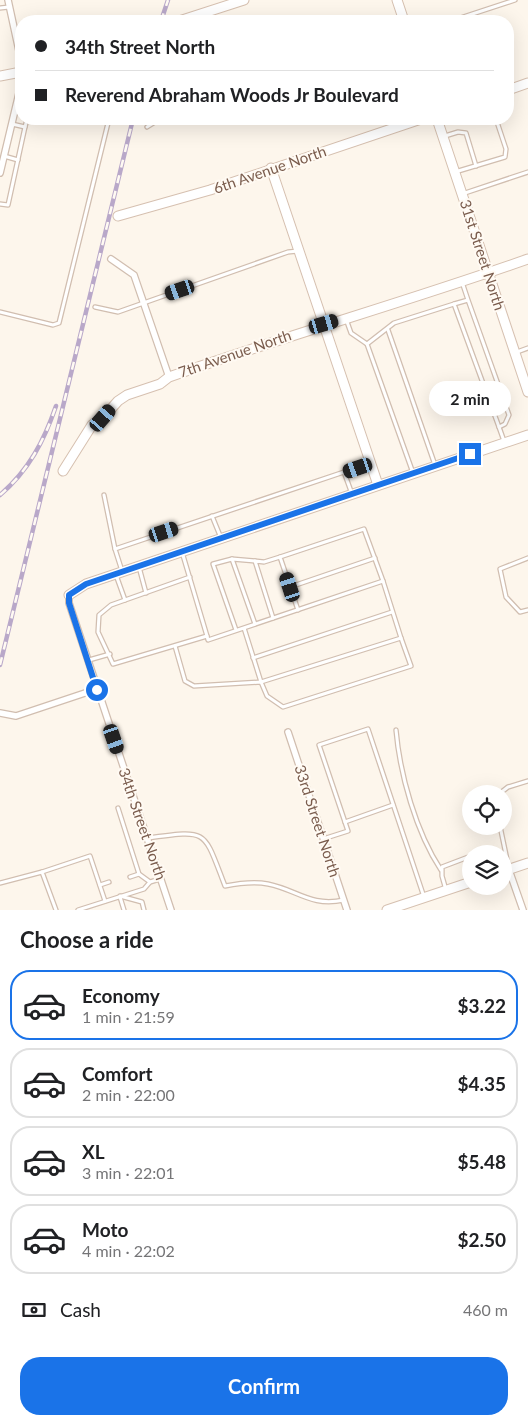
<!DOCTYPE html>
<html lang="en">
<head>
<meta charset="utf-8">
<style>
  body { margin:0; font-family:Lato,sans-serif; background:#f2f2f2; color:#202124; height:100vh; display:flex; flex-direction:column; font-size:19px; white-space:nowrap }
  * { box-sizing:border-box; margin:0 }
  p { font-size:16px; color:#757577 }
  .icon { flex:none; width:28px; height:28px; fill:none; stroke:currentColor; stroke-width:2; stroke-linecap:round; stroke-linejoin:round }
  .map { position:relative; height:910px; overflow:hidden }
  .panel { display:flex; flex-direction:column; background:#fff; flex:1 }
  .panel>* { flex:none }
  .top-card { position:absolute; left:15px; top:15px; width:499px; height:110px; border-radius:20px; box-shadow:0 5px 20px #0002; display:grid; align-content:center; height:110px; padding:0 20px; background:#fff }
  .fabs { position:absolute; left:462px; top:785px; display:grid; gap:10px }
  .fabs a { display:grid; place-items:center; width:50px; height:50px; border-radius:50%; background:#fff; box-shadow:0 5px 20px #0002; font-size:25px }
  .end { position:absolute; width:22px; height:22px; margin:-11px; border:6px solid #1a73e8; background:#fff; box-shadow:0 0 0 2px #fff }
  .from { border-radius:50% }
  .bubble { position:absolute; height:35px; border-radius:18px; background:#fff; box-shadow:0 5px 20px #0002; font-size:16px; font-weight:700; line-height:35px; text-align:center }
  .car { position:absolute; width:15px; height:30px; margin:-15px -8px; border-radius:6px; box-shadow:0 0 4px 1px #0007; background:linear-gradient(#222 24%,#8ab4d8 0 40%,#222 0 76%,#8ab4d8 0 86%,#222 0) }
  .top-card b { display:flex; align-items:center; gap:18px; height:48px; font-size:19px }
  .top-card b+b { border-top:1px solid #e0e0e0 }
  .top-card i { width:12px; height:12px; background:#202124 }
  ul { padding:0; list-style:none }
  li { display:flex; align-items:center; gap:15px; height:70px; margin:0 10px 8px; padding:0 10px; border:2px solid #e0e0e0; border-radius:20px }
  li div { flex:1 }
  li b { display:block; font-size:19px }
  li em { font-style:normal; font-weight:700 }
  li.on { border-color:#1a73e8 }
  li>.icon { width:45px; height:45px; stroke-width:1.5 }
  h2 { padding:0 20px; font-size:22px; line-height:60px }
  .pay { display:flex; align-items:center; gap:12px; height:55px; padding:0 20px; font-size:19px }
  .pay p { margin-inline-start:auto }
  .primary-button { display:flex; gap:10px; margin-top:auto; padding:10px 20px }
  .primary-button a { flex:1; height:58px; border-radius:20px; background:#1a73e8; color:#fff; font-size:20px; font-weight:700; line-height:58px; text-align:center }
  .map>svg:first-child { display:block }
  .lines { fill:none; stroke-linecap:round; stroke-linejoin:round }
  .lane-casing { stroke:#d1beb0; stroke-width:5.5 }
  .street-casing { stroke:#d1beb0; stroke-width:8 }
  .secondary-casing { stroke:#d6c0b0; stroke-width:11 }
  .lane { stroke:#fff; stroke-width:3 }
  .street { stroke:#fff; stroke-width:5.5 }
  .secondary { stroke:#fff; stroke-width:9 }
  .rail-casing { stroke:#b9a8c9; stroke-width:4.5 }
  .rail { stroke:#fffaf3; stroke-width:2.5; stroke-dasharray:8; stroke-linecap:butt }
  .route { stroke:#1a73e8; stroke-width:6 }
  .labels { text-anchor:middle; stroke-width:4; stroke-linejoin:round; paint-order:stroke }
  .street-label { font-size:15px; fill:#7a5c4d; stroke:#fffaf3 }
</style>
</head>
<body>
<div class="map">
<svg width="528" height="910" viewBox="0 0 528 910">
  <rect width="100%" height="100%" fill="#fdf6ec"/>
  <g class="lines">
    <g class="lane-casing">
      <g id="lane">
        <path d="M0,8l9,-1"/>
        <path d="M451,21l64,-21"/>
        <path d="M12,124l13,3 2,-8"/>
        <path d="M147,127l13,-8"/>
        <path d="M445,136l13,-4 8,1 10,33"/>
        <path d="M4,156l14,4"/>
        <path d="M455,172l50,-15 1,-8 -10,-30"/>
        <path d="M462,194l66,-22"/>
        <path d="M0,204l8,1 17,-78"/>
        <path d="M462,282l6,18 41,115 -4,9 -6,3 -45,-123 14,-4"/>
        <path d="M95,307l23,5 170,-60 10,-1"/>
        <path d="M0,312l53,13 6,-2 50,-204"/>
        <path d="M346,319l5,14 16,11"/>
        <path d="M388,330l47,135"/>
        <path d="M517,352l11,-4"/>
        <path d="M499,427l5,14"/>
        <path d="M344,472l26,-9"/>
        <path d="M413,473l-46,-129 27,-21 60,-19"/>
        <path d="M104,495l11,54"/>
        <path d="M212,516l9,22"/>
        <path d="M182,552l25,84 -94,28 -15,-32 1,-17 12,-10 79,-28"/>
        <path d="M528,558l-28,11 6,28 14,15 8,-2"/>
        <path d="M232,559l-19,5 23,66"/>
        <path d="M255,561l-23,-2 23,65"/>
        <path d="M139,567l7,26"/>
        <path d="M122,571l-7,-22 229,-77 8,22"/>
        <path d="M116,575l9,25"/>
        <path d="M290,587l85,-29"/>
        <path d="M298,610l-18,-53 84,-28 19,52"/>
        <path d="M273,618l-18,-57 9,1 16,-5"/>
        <path d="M207,636l1,4 175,-59 18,57 -140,44 -17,-54"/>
        <path d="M175,646l10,35 9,5 67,-4 6,14 16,11 128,-41 -10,-28"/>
        <path d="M253,658l139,-46"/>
        <path d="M89,660l21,-6"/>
        <path d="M396,730c4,45 20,102 45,140"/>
        <path d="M499,794l9,-7 20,-6"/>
        <path d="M118,808l21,66 11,8"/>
        <path d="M345,822l48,-17"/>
        <path d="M500,826l9,43"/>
        <path d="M148,838c61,-8 55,-9 77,48 15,-3 29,-5 43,-2 30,6 42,23 76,16"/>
        <path d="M323,839l25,-8 -29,-86 49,-16 56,168"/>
        <path d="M477,854l3,-1"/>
        <path d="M130,877l9,-3"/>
        <path d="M0,883l42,-11"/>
        <path d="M100,885l9,-3"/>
        <path d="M446,890l-4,-14v-9l29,-11"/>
        <path d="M120,896l22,6 2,8"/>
        <path d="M120,897l4,13"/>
        <path d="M56,910l-14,-38 48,-16 15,45"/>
        <path d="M78,910l66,-21 6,-7 10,-3"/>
      </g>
    </g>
    <g class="street-casing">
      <g id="street">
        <path d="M8,0l13,60"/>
        <path d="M0,173l21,-88"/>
        <path d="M111,259l23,16 35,102"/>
        <path d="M69,595v8l102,307"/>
        <path d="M0,713l16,3 81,-27"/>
        <path d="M288,732l59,178"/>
        <path d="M509,870l14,40"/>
      </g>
    </g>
    <g class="secondary-casing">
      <g id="secondary">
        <path d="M397,0l7,21"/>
        <path d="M179,21l65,-21"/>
        <path d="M0,76l21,-4"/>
        <path d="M508,90l20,-7"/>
        <path d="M437,119l91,273"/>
        <path d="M271,168l107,317"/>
        <path d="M118,216l92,-26 211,-71"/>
        <path d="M63,471l29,-46 11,-7 15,-17 9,-6 33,-11 9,-7c119,-42 240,-76 359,-118"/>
        <path d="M69,595l17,-11 442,-149"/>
        <path d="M504,871l24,-8"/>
        <path d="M387,910l84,-28"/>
      </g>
    </g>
    <use href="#lane" class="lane"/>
    <use href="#street" class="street"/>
    <use href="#secondary" class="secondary"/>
    <g class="rail-casing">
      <g id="rail">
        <path d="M161,21l7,-21"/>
        <path d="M0,495c29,-25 44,-54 56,-89"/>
        <path d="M0,665l133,-546"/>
      </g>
    </g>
    <use href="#rail" class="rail"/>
  </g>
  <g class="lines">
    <path class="route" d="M97,690l-28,-87v-8l17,-11 384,-130"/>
  </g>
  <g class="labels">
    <g class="street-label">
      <text transform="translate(270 170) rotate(-19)" y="5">6th Avenue North</text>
      <text transform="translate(482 255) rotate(72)" y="5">31st Street North</text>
      <text transform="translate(235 354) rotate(-19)" y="5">7th Avenue North</text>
      <text transform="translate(317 821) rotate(72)" y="5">33rd Street North</text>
      <text transform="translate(142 824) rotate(71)" y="5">34th Street North</text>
    </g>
  </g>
</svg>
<div class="fabs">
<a><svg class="icon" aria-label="locate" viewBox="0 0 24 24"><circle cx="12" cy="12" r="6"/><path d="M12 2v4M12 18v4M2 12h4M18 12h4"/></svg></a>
<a><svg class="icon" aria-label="layers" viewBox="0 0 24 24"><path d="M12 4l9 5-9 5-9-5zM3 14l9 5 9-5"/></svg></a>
</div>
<i class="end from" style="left:97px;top:690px"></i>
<i class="end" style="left:470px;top:454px"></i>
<div class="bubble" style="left:429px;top:381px;width:82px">2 min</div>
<i class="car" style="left:180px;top:290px;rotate:251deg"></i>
<i class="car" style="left:324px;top:324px;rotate:74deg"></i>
<i class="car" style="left:103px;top:418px;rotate:41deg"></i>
<i class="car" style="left:358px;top:468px;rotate:251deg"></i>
<i class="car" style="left:164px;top:532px;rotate:72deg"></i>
<i class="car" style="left:290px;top:587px;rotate:342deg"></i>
<i class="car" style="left:114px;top:739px;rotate:161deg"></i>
<div class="top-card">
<b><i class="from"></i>34th Street North</b>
<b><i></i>Reverend Abraham Woods Jr Boulevard</b>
</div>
</div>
<section class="panel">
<h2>Choose a ride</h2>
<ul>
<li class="on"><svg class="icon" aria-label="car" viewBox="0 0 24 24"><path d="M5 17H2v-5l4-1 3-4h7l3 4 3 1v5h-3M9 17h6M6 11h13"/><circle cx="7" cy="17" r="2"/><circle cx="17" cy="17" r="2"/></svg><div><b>Economy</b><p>1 min · 21:59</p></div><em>$3.22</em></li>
<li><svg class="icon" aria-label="car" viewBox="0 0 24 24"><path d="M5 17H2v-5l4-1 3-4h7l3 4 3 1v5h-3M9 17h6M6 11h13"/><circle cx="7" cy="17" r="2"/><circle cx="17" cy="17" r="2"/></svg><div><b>Comfort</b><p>2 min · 22:00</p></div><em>$4.35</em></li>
<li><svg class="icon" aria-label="car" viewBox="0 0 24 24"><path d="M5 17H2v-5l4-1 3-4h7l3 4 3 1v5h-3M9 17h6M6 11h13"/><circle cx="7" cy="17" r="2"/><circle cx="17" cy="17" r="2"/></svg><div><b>XL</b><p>3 min · 22:01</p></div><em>$5.48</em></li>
<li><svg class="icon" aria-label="car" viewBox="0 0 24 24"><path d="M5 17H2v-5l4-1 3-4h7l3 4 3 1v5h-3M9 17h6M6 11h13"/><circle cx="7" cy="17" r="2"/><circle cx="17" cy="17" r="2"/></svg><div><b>Moto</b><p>4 min · 22:02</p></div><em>$2.50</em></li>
</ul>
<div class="pay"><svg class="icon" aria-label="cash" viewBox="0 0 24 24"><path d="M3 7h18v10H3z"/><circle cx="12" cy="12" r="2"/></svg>Cash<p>460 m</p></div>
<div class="primary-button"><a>Confirm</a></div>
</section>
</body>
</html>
